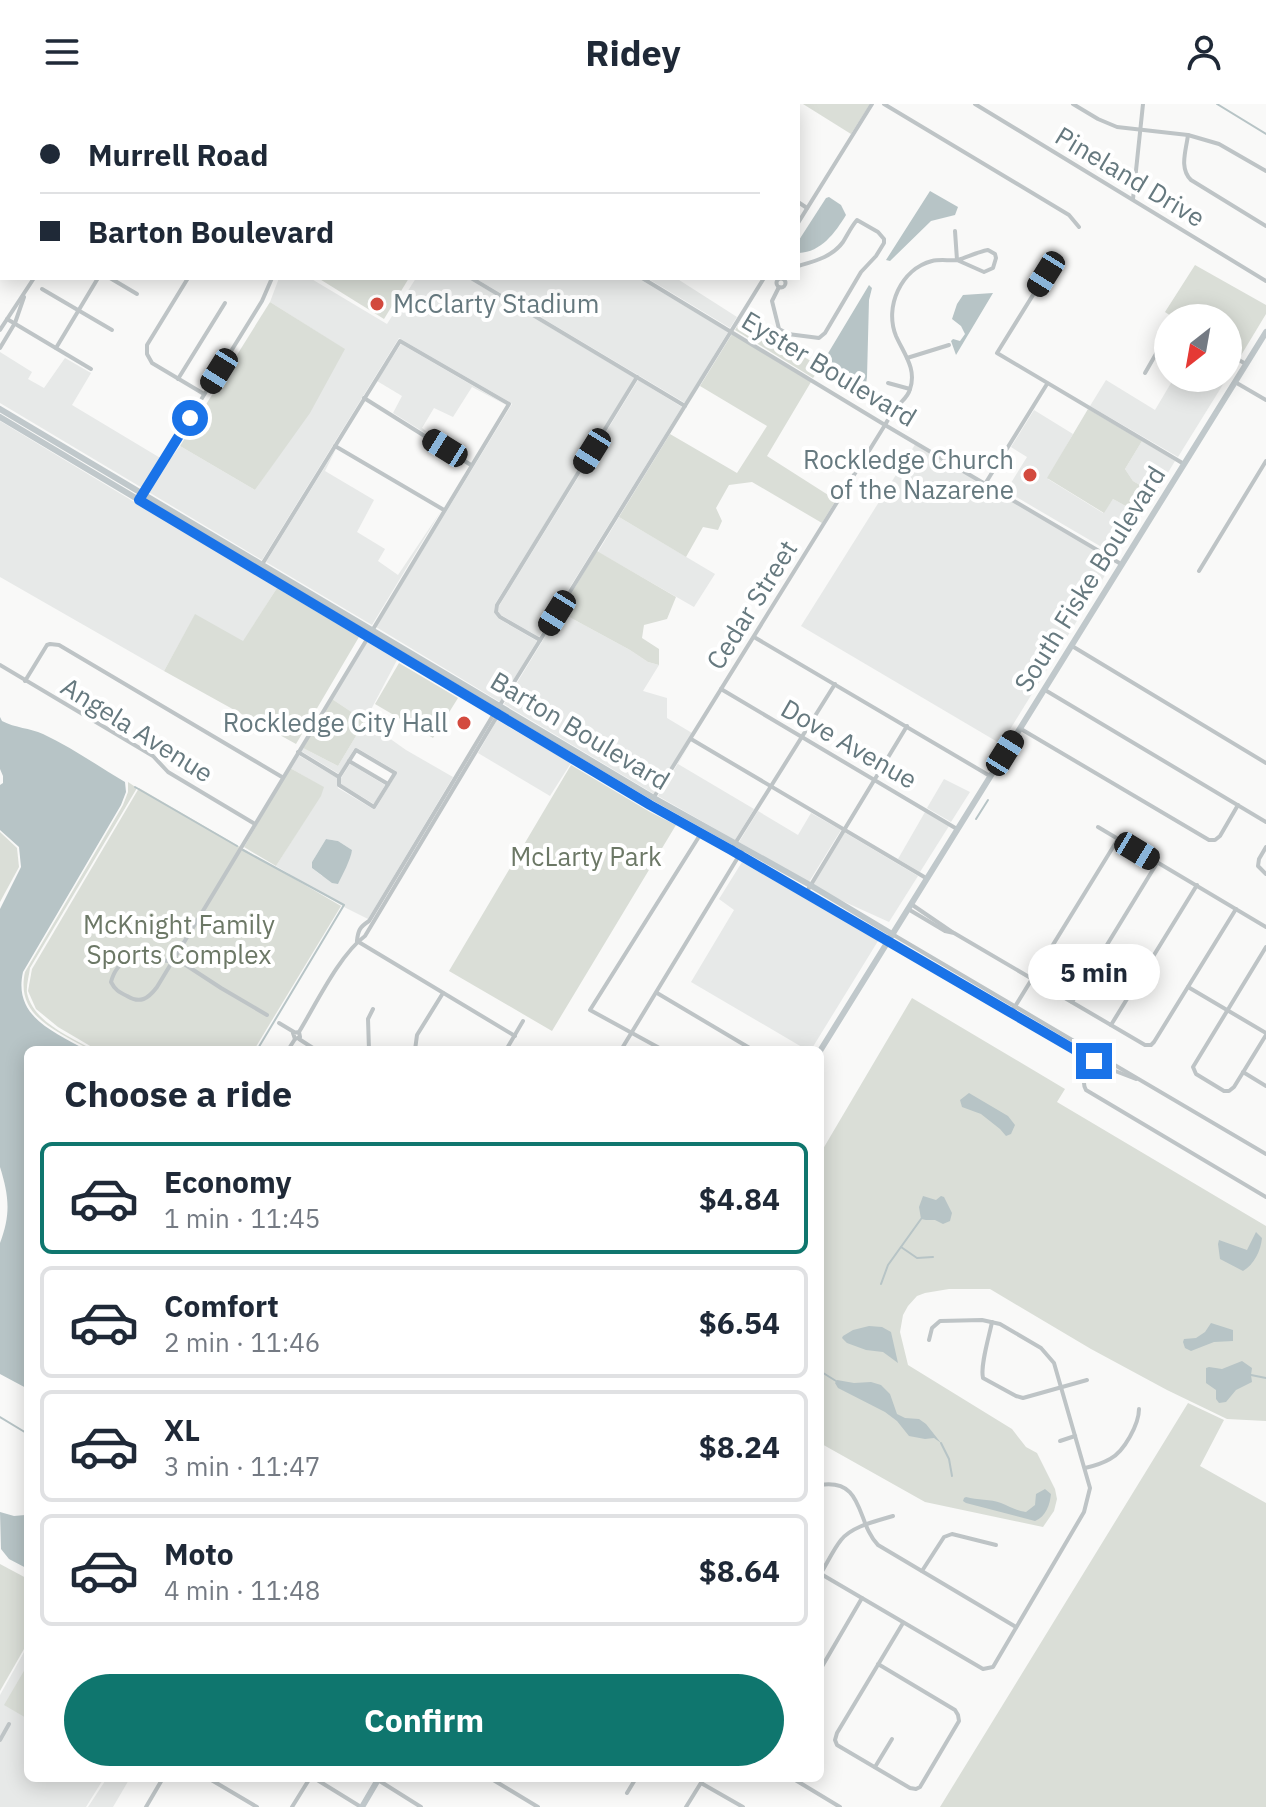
<!DOCTYPE html>
<html lang="en">
<head>
<meta charset="utf-8">
<style>
  body { margin:0; font-family:"IBM Plex Sans",sans-serif; background:#f2f2f3; color:#1f2937; height:100vh; display:flex; flex-direction:column; font-size:30px; white-space:nowrap }
  * { box-sizing:border-box; margin:0 }
  p { font-size:26px; color:#747a83 }
  .icon { flex:none; width:44px; height:44px; fill:none; stroke:currentColor; stroke-width:2; stroke-linecap:round; stroke-linejoin:round }
  .map { position:relative; flex:1; overflow:hidden }
  .drawer { position:absolute; left:24px; top:942px; width:800px; height:736px; display:flex; flex-direction:column; background:#fff; border-radius:12px; box-shadow:0 4px 20px #0003 }
  .drawer>* { flex:none }
  .top-card { position:absolute; left:0px; top:0px; width:800px; height:176px; box-shadow:0 4px 20px #0003; display:grid; align-content:center; height:176px; padding:0 40px; background:#fff }
  .needle { width:52px; rotate:211deg }
  .tools { position:absolute; left:1154px; top:200px; display:grid; gap:16px }
  .tools a { display:grid; place-items:center; width:88px; height:88px; border-radius:50%; background:#fff; box-shadow:0 4px 20px #0003; font-size:40px }
  .end { position:absolute; width:36px; height:36px; margin:-18px; border:10px solid #1a73e8; background:#fff; box-shadow:0 0 0 4px #fff }
  .from { border-radius:50% }
  .bubble { position:absolute; height:56px; border-radius:28px; background:#fff; box-shadow:0 4px 20px #0003; font-size:26px; font-weight:700; line-height:56px; text-align:center }
  .car { position:absolute; width:24px; height:48px; margin:-24px -12px; border-radius:10px; box-shadow:0 0 6px 2px #0007; background:linear-gradient(#222 24%,#8ab4d8 0 40%,#222 0 76%,#8ab4d8 0 86%,#222 0) }
  .top-card b { display:flex; align-items:center; gap:28px; height:76px; font-size:30px }
  .top-card b+b { border-top:2px solid #e0e1e3 }
  .top-card i { width:20px; height:20px; background:#1f2937 }
  ul { padding:0; list-style:none }
  li { display:flex; align-items:center; gap:24px; height:112px; margin:0 16px 12px; padding:0 24px; border:4px solid #e0e1e3; border-radius:12px }
  li div { flex:1 }
  li b { display:block; font-size:30px }
  li em { font-style:normal; font-weight:700 }
  li.active { border-color:#0f766e }
  li>.icon { width:72px; height:72px; stroke-width:1.5 }
  h2 { padding:0 40px; font-size:36px; line-height:96px }
  .cta { display:flex; gap:16px; margin-top:auto; padding:16px 40px }
  .cta a { flex:1; height:92px; border-radius:48px; background:#0f766e; color:#fff; font-size:32px; font-weight:700; line-height:92px; text-align:center }
  header { display:flex; justify-content:space-between; align-items:center; height:104px; padding:0 40px; background:#fff; font-size:36px; font-weight:700 }
  .map>svg:first-child { display:block }
  .built { fill:#e7e9e8; fill-rule:evenodd }
  .green { fill:#daded7 }
  .water { fill:#b7c4c6 }
  .lines { fill:none; stroke-linecap:round; stroke-linejoin:round }
  .stream { stroke:#b7c4c6; stroke-width:2 }
  .minor { stroke:#bec4c6; stroke-width:4 }
  .major { stroke:#c0c8cb; stroke-width:6 }
  .route { stroke:#1a73e8; stroke-width:10 }
  .poi-dot { fill:#d34a3e; stroke:#fff; stroke-width:3 }
  .labels { text-anchor:middle; stroke-width:8; stroke-linejoin:round; paint-order:stroke }
  .street-label { font-size:26px; fill:#66797f; stroke:#fff }
  .poi-label { font-size:26px; fill:#66797f; stroke:#fff; text-anchor:end }
  .park-label { font-size:26px; fill:#6c7866; stroke:#fff }
</style>
</head>
<body>
<header><svg class="icon" aria-label="menu" viewBox="0 0 24 24"><path d="M4 6h16M4 12h16M4 18h16"/></svg>Ridey<svg class="icon" aria-label="person" viewBox="0 0 24 24"><circle cx="12" cy="8" r="4"/><path d="M4 21q1-7 8-7t8 7"/></svg></header>
<div class="map">
<svg width="1266" height="1703" viewBox="0 0 1266 1703">
  <rect width="100%" height="100%" fill="#f9f9f8"/>
  <g class="built">
    <path d="M279,174h31l77,46 29,-46h51l168,100 -140,226 -1,9 5,6 38,22 -37,61 -124,-75 136,-223 -4,-3 -109,-63 -137,222 -115,-69 19,-30 2,1 12,-16 75,44 54,-78 35,-63 -74,-47z"/>
    <path d="M475,174h163l90,54 -43,71z"/>
    <path d="M647,174h29l61,39 -7,11z"/>
    <path d="M401,240l105,61 -34,-18 -19,30 -19,-9 -12,20 12,9 -1,1 -40,-25 9,-17 -25,-15z"/>
    <path d="M0,248l32,20 -4,7 16,9 21,-30 26,15 -19,32 90,54 -18,30 -144,-86z"/>
    <path d="M1174,274h53l-49,79 -88,-51 16,-26 49,30z"/>
    <path d="M638,276l44,27 -143,230 -38,-22 -3,-4 1,-5z"/>
    <path d="M1034,306l39,24 -25,45 55,34 10,-14 29,16 -25,41 -111,-65 21,-34 -16,-10z"/>
    <path d="M0,317l277,167 -34,54 -48,-27 -31,56 -164,-94z"/>
    <path d="M1142,337l33,20 -20,33 -22,-13 -8,-12z"/>
    <path d="M916,339l199,116 -114,185 -200,-118z"/>
    <path d="M336,345l-11,22 49,29 -17,32 28,17 -7,12 20,14 43,-64 -69,114 -106,-63z"/>
    <path d="M619,413l96,57 -21,33 -96,-55z"/>
    <path d="M560,508l70,38 18,12 11,3 -16,26 24,7v20l25,15 -38,61 -150,-90z"/>
    <path d="M367,538l30,18 -32,61 41,29 47,27 -85,142 -22,-11 -70,-42 44,-70 3,-9 -33,-19 8,-13 39,23 1,10 35,21 3,-1 20,-34v-3l-39,-23 -3,1 -15,25 -38,-23 2,-3 35,18 27,-45 -33,-22zM326,735l12,2 14,9 -11,22v6l-19,-2 -10,-8v-6z"/>
    <path d="M497,616l74,43 -21,33 -72,-43z"/>
    <path d="M691,638l-13,22 76,45 -19,31 -77,-44z"/>
    <path d="M350,660l35,21 -11,19 -33,-20v-6z"/>
    <path d="M944,675l26,13 -19,30 -24,-14z"/>
    <path d="M758,707l40,24 13,-22 30,17 -32,52 -70,-40z"/>
    <path d="M925,708l24,14 -29,46 -22,-13z"/>
    <path d="M844,728l74,44 -29,46 -53,-24 -24,-14z"/>
    <path d="M742,758l136,79 -67,109h-4l-116,-68 43,-72 -15,-11z"/>
    <path d="M28,1541v133h76l-18,29h-86v-112z"/>
    <path d="M107,1674h23l-17,29h-25z"/>
  </g>
  <g class="green">
    <path d="M803,0h67l-19,30z"/>
    <path d="M1195,161l71,40v9l-26,43 -12,-7v-32h-54l-9,-6z"/>
    <path d="M318,174h91l-25,41z"/>
    <path d="M270,198l75,47 -35,64 -55,77 -75,-44z"/>
    <path d="M741,216l80,47 -8,11 -78,-48z"/>
    <path d="M732,230l79,48 -44,74 69,44 -14,23 -70,-41 -23,3 -13,23 6,13 -4,9 -15,-3 -17,30 -67,-40 51,-83 67,39 30,-47 -67,-40z"/>
    <path d="M1088,305l54,32 -17,28 8,12 22,13 -13,21 -29,-16 -9,14 -57,-35z"/>
    <path d="M597,447l79,46 -9,22 -23,6 -2,13 17,11v16l-11,-3 -18,-12 -70,-38z"/>
    <path d="M277,484l82,49 -63,107 -132,-73 31,-57 48,27z"/>
    <path d="M399,559l59,35 -25,40 -58,-34z"/>
    <path d="M332,595l33,22 -27,45 -35,-18z"/>
    <path d="M571,661l79,47 26,13 -124,206 -103,-60z"/>
    <path d="M290,664l34,19 -3,9 -45,70 -32,-19z"/>
    <path d="M128,678l9,6 -107,180c-1,8 -4,18 -3,25 6,29 44,44 66,57h-3c-32,-19 -75,-33 -65,-78l98,-167 5,-13z"/>
    <path d="M139,684l202,118 -87,144h-157l-39,-23 -22,-18 -8,-18 4,-22z"/>
    <path d="M0,728l17,16 2,19 -19,35z"/>
    <path d="M912,894l153,91 -8,13 209,124v195l-39,-2 -60,-29 -76,-41 -101,-60h-41l-24,4 -8,3 -9,10 -5,9 -3,17 8,33 104,64 14,18 11,6 18,36 2,10 -3,12 -11,16 -118,-25 -105,-59v-289z"/>
    <path d="M1188,1299l36,17 -24,46 66,37v304h-326z"/>
    <path d="M0,1460l28,15v63l-28,49z"/>
    <path d="M28,1560v55l-24,-14z"/>
  </g>
  <g class="water">
    <path d="M930,87l28,16 -3,8 -24,6 -41,40 -4,-1z"/>
    <path d="M829,93l12,8 5,10c-11,18 -25,37 -47,38v-13l27,-42z"/>
    <path d="M869,181l3,3 -3,12 -2,77 -1,7 -3,1 -39,-25z"/>
    <path d="M993,189l-37,62 -5,-14 2,-2 7,2 5,-7 -4,-8 -9,-7 5,-15 6,-9z"/>
    <path d="M0,613l2,4c13,7 28,7 41,13 28,13 55,32 82,48l1,10 -5,13 -98,167c-10,45 30,59 63,78h-58v339l-28,-15v-131c11,-29 9,-47 0,-76v-258l21,-42 -2,-20 -19,-17v-45l3,-2v-7l-3,-7z"/>
    <path d="M326,735l12,2 14,9c-1,9 -10,26 -14,34l-6,-1 -20,-15v-6z"/>
    <path d="M969,989l39,23 7,9 -4,9 -5,2 -6,-7 -19,-15 -19,-7 -2,-7z"/>
    <path d="M923,1092l13,4 5,-4 3,1 8,16 -2,8 -7,3 -8,-4h-9l-5,-1 -2,-12z"/>
    <path d="M1256,1128l6,6c-1,12 -8,27 -19,33l-23,-12 -2,-15 1,-4 28,10z"/>
    <path d="M1211,1219l22,7v11l-19,1 -23,9 -6,-3 -2,-6 1,-3 12,-1 9,-6z"/>
    <path d="M869,1222l13,1 9,5 7,31 -15,-11 -17,-2 -19,-7 -5,-5 1,-2 10,-6z"/>
    <path d="M1242,1257l10,7 -1,7 1,7 -16,8 -10,12 -7,1 -3,-4v-9l-10,-7v-15l3,-1 13,2z"/>
    <path d="M837,1276l17,3 17,-1 10,3 9,9 7,20 8,4 14,1 7,5 15,19 -7,-5 -9,1 -16,-3 -12,-15 -12,-9 -47,-24 -3,-5z"/>
    <path d="M1045,1385l6,5c-1,10 -5,23 -16,27l-69,-18 -3,-2 1,-3 2,-1c11,3 25,2 35,6 8,3 15,8 25,9l9,-7 1,-11z"/>
    <path d="M28,1406v59l-19,-10 -8,-10 -1,-37 14,4 11,-1z"/>
  </g>
  <g class="lines">
    <g class="stream">
      <path d="M1217,0l49,30"/>
      <path d="M0,40l2,1"/>
      <path d="M135,683l102,59"/>
      <path d="M976,715l12,-19"/>
      <path d="M243,746l101,55 -87,145"/>
      <path d="M901,1143l16,11 16,-1"/>
      <path d="M881,1180l7,-19 33,-46"/>
      <path d="M820,1267l16,10"/>
      <path d="M1251,1271l15,3"/>
      <path d="M0,1313l28,17"/>
      <path d="M941,1339l8,16 3,17"/>
    </g>
    <g class="minor">
      <path d="M145,0l4,2"/>
      <path d="M354,0l3,2"/>
      <path d="M426,0l3,2"/>
      <path d="M538,0l4,2"/>
      <path d="M624,0l2,2"/>
      <path d="M751,0l3,2"/>
      <path d="M884,0l185,111 10,12"/>
      <path d="M975,0l291,177"/>
      <path d="M1073,0l25,15 19,8 71,8 31,9 47,27"/>
      <path d="M137,2l1,-2"/>
      <path d="M181,2l1,-2"/>
      <path d="M278,2l1,-2"/>
      <path d="M508,2l1,-2"/>
      <path d="M573,2l2,-2"/>
      <path d="M1188,31c-2,16 -9,33 3,45l75,46"/>
      <path d="M1133,95l10,-95"/>
      <path d="M798,98l9,6"/>
      <path d="M798,119l74,-119"/>
      <path d="M1046,170l-49,79 187,111"/>
      <path d="M110,174l27,16"/>
      <path d="M188,174l-41,67v9l5,9 52,31"/>
      <path d="M471,174l214,128"/>
      <path d="M642,174l243,147 236,139"/>
      <circle cx="781" cy="179" r="4.5"/>
      <path d="M779,183l-7,14 7,28 9,5 31,4 6,-5 36,-61 15,-16 8,-13v-4l-6,-7 -21,-12c-6,7 -9,14 -14,22 -11,15 -28,19 -45,24"/>
      <path d="M42,185l70,41"/>
      <path d="M7,215l84,50"/>
      <path d="M0,226l34,-52"/>
      <path d="M0,244l15,-25 9,-26"/>
      <path d="M56,244l42,-70"/>
      <path d="M1228,250l18,10"/>
      <path d="M907,254l42,-13"/>
      <path d="M1145,269l23,-40"/>
      <path d="M178,275l47,-76"/>
      <path d="M1235,278l31,18"/>
      <path d="M888,279l22,6"/>
      <path d="M364,294l107,67"/>
      <path d="M335,342l109,64"/>
      <path d="M985,380l62,-100"/>
      <path d="M139,396l123,-199 10,-23"/>
      <path d="M1199,467l67,-110"/>
      <path d="M754,533l236,139"/>
      <path d="M540,536l-40,-23 -4,-5 1,-7 140,-228"/>
      <path d="M1072,542l194,117"/>
      <path d="M0,561l153,91 15,16 87,52"/>
      <path d="M25,577l22,-36 3,-1 9,1 223,132"/>
      <path d="M721,585l236,140"/>
      <path d="M1045,586l221,132"/>
      <path d="M500,601l264,-427"/>
      <path d="M1021,625l188,111h6l5,-4 18,-31"/>
      <path d="M691,635l235,139"/>
      <path d="M298,648l41,25v8l35,22 21,-34 -39,-23 -17,27"/>
      <path d="M349,657l39,23"/>
      <path d="M654,693l231,-372c3,-6 6,-11 10,-16 5,-7 13,-11 15,-20 7,-20 -6,-35 -14,-53 -12,-29 5,-67 36,-75 8,-2 18,0 26,-1 10,-3 19,-8 30,-10l7,4 1,4 -3,10 -9,4 -27,-12 -2,-29"/>
      <path d="M1098,723l168,100"/>
      <path d="M1266,743l-7,12 -1,7 8,8"/>
      <path d="M731,746l104,-166"/>
      <path d="M806,789l101,-167"/>
      <path d="M911,800l41,28"/>
      <path d="M908,805l37,22 9,2 191,112h6l3,-3 82,-133"/>
      <path d="M892,830l374,220"/>
      <path d="M357,837c1,-11 3,-14 12,-20l126,-209"/>
      <path d="M357,837l158,95"/>
      <path d="M889,838l196,115 25,12 26,10"/>
      <path d="M1266,843l-73,120 3,7 28,17h5l5,-4 32,-52"/>
      <path d="M175,854l46,30 46,27"/>
      <path d="M173,857c-25,0 -53,-13 -62,21 4,8 8,10 16,14 13,8 21,3 30,-9l352,-583 -109,-63 -142,230"/>
      <path d="M1188,883l78,46"/>
      <path d="M657,889l96,57"/>
      <path d="M1072,898l85,-139"/>
      <path d="M1011,909l107,-174"/>
      <path d="M279,919l15,9"/>
      <path d="M1111,921l86,-140"/>
      <path d="M299,928l1,5 -5,2 -2,-6 6,-1c17,-28 41,-78 66,-96l131,-218 4,-12"/>
      <path d="M299,935l17,11"/>
      <path d="M415,944l15,2"/>
      <path d="M288,946l7,-11"/>
      <path d="M369,946l-1,-31 5,-10"/>
      <path d="M415,946l2,-15 26,-42"/>
      <path d="M506,946l17,-29"/>
      <path d="M621,946l122,-201"/>
      <path d="M663,946l-73,-40 110,-175"/>
      <path d="M1098,950c-7,11 -19,24 -12,36l180,107"/>
      <path d="M1243,968l23,14"/>
      <path d="M992,1218c-3,15 -12,44 -9,56l33,18 7,2 64,-18"/>
      <path d="M1060,1337l15,-5"/>
      <path d="M1085,1364c9,-2 18,-5 25,-9 14,-7 29,-35 29,-50"/>
      <path d="M820,1381c45,-7 36,38 58,60l138,82"/>
      <path d="M922,1467l22,-34 8,-3 44,11"/>
      <path d="M821,1469c7,-11 12,-23 20,-33 11,-14 36,-19 52,-24"/>
      <path d="M821,1470l162,95 10,-2 91,-155 6,-24 -36,-125 -13,-15 -41,-24 -18,-4 -42,1 -8,7 -3,12"/>
      <path d="M878,1560l77,46 3,5 1,6 -39,66 -4,2 -6,-1 -73,-43 -2,-5 2,-7 66,-110"/>
      <path d="M820,1566l42,-72"/>
      <path d="M0,1636l9,-16"/>
      <path d="M875,1663l17,-28"/>
      <path d="M208,1674l49,29"/>
      <path d="M314,1674l47,29"/>
      <path d="M490,1674l48,29"/>
      <path d="M792,1674l48,29"/>
      <path d="M378,1676l43,27"/>
      <path d="M701,1679l42,24"/>
      <path d="M627,1689l9,-15"/>
      <path d="M146,1703l17,-29"/>
      <path d="M292,1703l18,-29"/>
      <path d="M686,1703l18,-29"/>
    </g>
    <g class="major">
      <path d="M0,305l654,389 156,87 82,49"/>
      <path d="M0,313l650,388 237,136"/>
      <path d="M820,947l446,-719"/>
      <path d="M362,1703l17,-29"/>
    </g>
  </g>
  <g class="lines">
    <path class="route" d="M190,314l-51,82 511,305 81,45 363,211"/>
  </g>
  <g class="poi-dot">
    <circle cx="377" cy="200" r="8"/>
    <circle cx="1030" cy="371" r="8"/>
    <circle cx="464" cy="619" r="8"/>
  </g>
  <g class="labels">
    <g class="street-label">
      <text transform="translate(1130 73) rotate(31)" y="9">Pineland Drive</text>
      <text transform="translate(829 265) rotate(31)" y="9">Eyster Boulevard</text>
      <text transform="translate(1090 475) rotate(-58)" y="9">South Fiske Boulevard</text>
      <text transform="translate(752 501) rotate(-58)" y="9">Cedar Street</text>
      <text transform="translate(137 626) rotate(32)" y="9">Angela Avenue</text>
      <text transform="translate(580 627) rotate(31)" y="9">Barton Boulevard</text>
      <text transform="translate(849 640) rotate(30)" y="9">Dove Avenue</text>
    </g>
    <g class="poi-label">
      <text x="393" y="209" text-anchor="start">McClarty Stadium</text>
      <text x="1014" y="365">Rockledge Church<tspan x="1014" dy="30">of the Nazarene</tspan></text>
      <text x="448" y="628">Rockledge City Hall</text>
    </g>
    <g class="park-label">
      <text x="586" y="762">McLarty Park</text>
      <text x="179" y="830">McKnight Family<tspan x="179" dy="30">Sports Complex</tspan></text>
    </g>
  </g>
</svg>
<div class="tools">
<a><svg class="needle" viewBox="-14 -14 28 28"><path d="M0-13l5 13h-10z" fill="#e53935"/><path d="M0 13l5-13h-10z" fill="#747a83"/></svg></a>
</div>
<i class="end from" style="left:190px;top:314px"></i>
<i class="end" style="left:1094px;top:957px"></i>
<div class="bubble" style="left:1028px;top:840px;width:132px">5 min</div>
<i class="car" style="left:1046px;top:170px;rotate:212deg"></i>
<i class="car" style="left:219px;top:267px;rotate:212deg"></i>
<i class="car" style="left:445px;top:344px;rotate:302deg"></i>
<i class="car" style="left:592px;top:347px;rotate:212deg"></i>
<i class="car" style="left:557px;top:509px;rotate:212deg"></i>
<i class="car" style="left:1005px;top:649px;rotate:32deg"></i>
<i class="car" style="left:1137px;top:747px;rotate:121deg"></i>
<div class="top-card">
<b><i class="from"></i>Murrell Road</b>
<b><i></i>Barton Boulevard</b>
</div>
<section class="drawer">
<h2>Choose a ride</h2>
<ul>
<li class="active"><svg class="icon" aria-label="car" viewBox="0 0 24 24"><path d="M5 17H2v-5l4-1 3-4h7l3 4 3 1v5h-3M9 17h6M6 11h13"/><circle cx="7" cy="17" r="2"/><circle cx="17" cy="17" r="2"/></svg><div><b>Economy</b><p>1 min · 11:45</p></div><em>$4.84</em></li>
<li><svg class="icon" aria-label="car" viewBox="0 0 24 24"><path d="M5 17H2v-5l4-1 3-4h7l3 4 3 1v5h-3M9 17h6M6 11h13"/><circle cx="7" cy="17" r="2"/><circle cx="17" cy="17" r="2"/></svg><div><b>Comfort</b><p>2 min · 11:46</p></div><em>$6.54</em></li>
<li><svg class="icon" aria-label="car" viewBox="0 0 24 24"><path d="M5 17H2v-5l4-1 3-4h7l3 4 3 1v5h-3M9 17h6M6 11h13"/><circle cx="7" cy="17" r="2"/><circle cx="17" cy="17" r="2"/></svg><div><b>XL</b><p>3 min · 11:47</p></div><em>$8.24</em></li>
<li><svg class="icon" aria-label="car" viewBox="0 0 24 24"><path d="M5 17H2v-5l4-1 3-4h7l3 4 3 1v5h-3M9 17h6M6 11h13"/><circle cx="7" cy="17" r="2"/><circle cx="17" cy="17" r="2"/></svg><div><b>Moto</b><p>4 min · 11:48</p></div><em>$8.64</em></li>
</ul>
<div class="cta"><a>Confirm</a></div>
</section>
</div>
</body>
</html>
